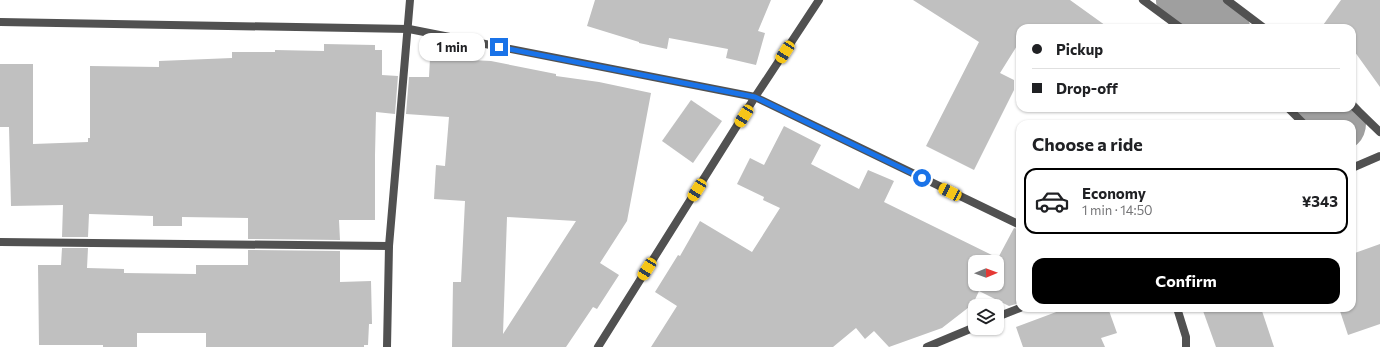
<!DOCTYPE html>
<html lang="en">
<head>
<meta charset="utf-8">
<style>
  body { margin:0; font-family:Commissioner,sans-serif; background:#f2f2f2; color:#202124; height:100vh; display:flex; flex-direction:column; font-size:15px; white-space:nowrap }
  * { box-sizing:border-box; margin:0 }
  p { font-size:13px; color:#757577 }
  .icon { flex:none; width:22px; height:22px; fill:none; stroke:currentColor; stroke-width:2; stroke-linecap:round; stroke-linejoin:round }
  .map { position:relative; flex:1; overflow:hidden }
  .side { position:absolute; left:1016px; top:120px; width:340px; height:192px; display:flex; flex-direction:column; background:#fff; border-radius:12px; box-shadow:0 1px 3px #0004 }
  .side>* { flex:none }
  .top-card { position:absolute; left:1016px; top:24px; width:340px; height:88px; border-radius:12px; box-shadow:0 1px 3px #0004; display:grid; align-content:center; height:88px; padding:0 16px; background:#fff }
  .needle { width:26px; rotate:89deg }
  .fabs { position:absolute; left:968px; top:255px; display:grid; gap:8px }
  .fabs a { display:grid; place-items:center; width:36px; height:36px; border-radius:8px; background:#fff; box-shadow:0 1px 3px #0004; font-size:20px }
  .end { position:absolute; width:18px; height:18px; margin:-9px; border:5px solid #1a73e8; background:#fff; box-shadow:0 0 0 2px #fff }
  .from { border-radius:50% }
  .bubble { position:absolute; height:28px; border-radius:12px; background:#fff; box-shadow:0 1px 3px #0004; font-size:13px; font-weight:700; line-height:28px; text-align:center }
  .car { position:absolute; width:12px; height:24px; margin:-12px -6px; border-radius:5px; box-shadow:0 0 3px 1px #0007; background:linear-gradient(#f5c518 24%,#345 0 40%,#f5c518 0 76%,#345 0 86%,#f5c518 0) }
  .top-card b { display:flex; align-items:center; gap:14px; height:38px; font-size:15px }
  .top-card b+b { border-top:1px solid #e0e0e0 }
  .top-card i { width:10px; height:10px; background:#202124 }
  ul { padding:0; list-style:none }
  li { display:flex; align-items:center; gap:12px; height:66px; margin:0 8px 6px; padding:0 8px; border:2px solid transparent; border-radius:12px }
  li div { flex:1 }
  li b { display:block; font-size:15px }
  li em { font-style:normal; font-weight:700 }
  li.current { border-color:#000 }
  li>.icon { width:36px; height:36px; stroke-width:1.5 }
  h2 { padding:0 16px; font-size:18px; line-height:48px }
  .cta { display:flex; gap:8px; margin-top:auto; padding:8px 16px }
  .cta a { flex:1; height:46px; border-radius:12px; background:#000; color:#fff; font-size:16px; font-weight:700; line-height:46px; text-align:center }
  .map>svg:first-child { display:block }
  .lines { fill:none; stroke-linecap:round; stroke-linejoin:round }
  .river { stroke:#9f9f9f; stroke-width:56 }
  .building { fill:#c0c0c0; fill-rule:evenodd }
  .street { stroke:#515151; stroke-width:8 }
  .route { stroke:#1a73e8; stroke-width:5 }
</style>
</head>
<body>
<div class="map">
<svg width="1380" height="347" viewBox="0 0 1380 347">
  <rect width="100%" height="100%" fill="#fff"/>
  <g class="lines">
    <g class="river">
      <path d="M1184,0l38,28"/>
      <path d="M1322,108l16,16"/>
    </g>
  </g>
  <g class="building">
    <path d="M595,0h176l-13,31 7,2 -9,32 -30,-7 2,-9 -59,-11 -2,11 -28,-6v-1l-52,-16z"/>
    <path d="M913,0h157l39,28h-89v13l-20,32 14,7v10l-40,80 -48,-24 53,-104z"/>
    <path d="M1341,0h39v87l-28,-39v-20h-31z"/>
    <path d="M324,44l51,1v5h7v25l16,1 -3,38 -19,-2 -1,43v65h-36l1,20 -92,-1v-21l-66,-1v9h-29v-10l-64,-2 -1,23h-26l1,-32 -52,1 -2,-79h-9v-63h33v80l55,-2v-4h2v-72l69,1v-6l73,-3v-6h43v-2l49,1z"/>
    <path d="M430,58l61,3 65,13v2l43,6 52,11 -24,128 -27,42 19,12 -22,34 -4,-2 -27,40h-114l1,-65h8l4,-81 -31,-2 2,-34 9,1 4,-49 -43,-3 3,-37h20zM507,217l69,4 -73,113z"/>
    <path d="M691,100l31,21 -29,42 -31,-22z"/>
    <path d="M784,126l37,19 -10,19 48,25 9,-19 26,11 -10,21 114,56 16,-30 6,2v73l-11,3 -30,-15 -6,13 -31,24 -53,19 -15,-16 -9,8 -9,-11 -23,19h-182l26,-41 -22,-14 23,-37 2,1 20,-35 52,31 28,-44 -17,-8 1,-3 -27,-13 13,-26 14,7zM975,262h22v22h-22z"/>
    <path d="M1380,244v80l-32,11 -9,-27h13v-54z"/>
    <path d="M62,248h26l-1,20 37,1v4l72,1v-9h52v-15l92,1v31l31,-1 1,43h-3l-1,21h-4v2h-158v-14h-69v14h-34v-2h-64l-1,-80h23z"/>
    <path d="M1067,308h41l9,25 -16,5 4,9h-82l-7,-20z"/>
    <path d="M1202,308h59l13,39h-58z"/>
  </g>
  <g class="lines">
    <g class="street">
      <path d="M1143,0l38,28"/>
      <path d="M1227,0l37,28"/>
      <path d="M0,22l409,7 346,68 265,128"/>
      <path d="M1352,105l28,27"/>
      <path d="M1288,108l16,16"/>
      <path d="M1352,168l28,-12"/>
      <path d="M0,242l389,4"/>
      <path d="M1177,308l9,29v10"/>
      <path d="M997,317l23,-9"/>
      <path d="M387,347l2,-101 21,-246"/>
      <path d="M598,347l157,-250 64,-97"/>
      <path d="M927,347l48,-20"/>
    </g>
  </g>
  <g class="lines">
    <path class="route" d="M499,47l256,50 167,81"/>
  </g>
</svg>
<div class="fabs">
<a><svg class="needle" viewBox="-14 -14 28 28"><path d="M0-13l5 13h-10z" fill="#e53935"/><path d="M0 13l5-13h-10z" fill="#757577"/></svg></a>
<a><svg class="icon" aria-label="layers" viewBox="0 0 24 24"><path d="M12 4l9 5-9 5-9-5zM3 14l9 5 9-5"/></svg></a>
</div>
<i class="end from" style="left:922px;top:178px"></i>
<i class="end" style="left:499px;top:47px"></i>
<div class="bubble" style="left:419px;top:33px;width:66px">1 min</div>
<i class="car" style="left:785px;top:52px;rotate:213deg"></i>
<i class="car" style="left:744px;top:116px;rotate:212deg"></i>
<i class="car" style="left:697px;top:190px;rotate:212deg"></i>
<i class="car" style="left:950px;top:192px;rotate:296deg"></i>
<i class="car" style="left:647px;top:269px;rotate:212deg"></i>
<div class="top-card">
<b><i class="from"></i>Pickup</b>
<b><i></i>Drop-off</b>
</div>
<section class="side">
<h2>Choose a ride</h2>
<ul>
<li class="current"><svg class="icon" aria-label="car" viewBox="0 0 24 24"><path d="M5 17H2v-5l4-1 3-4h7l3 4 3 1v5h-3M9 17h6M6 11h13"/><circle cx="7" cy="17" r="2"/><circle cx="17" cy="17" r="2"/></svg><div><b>Economy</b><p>1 min · 14:50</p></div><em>¥343</em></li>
</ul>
<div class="cta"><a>Confirm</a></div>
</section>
</div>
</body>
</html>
